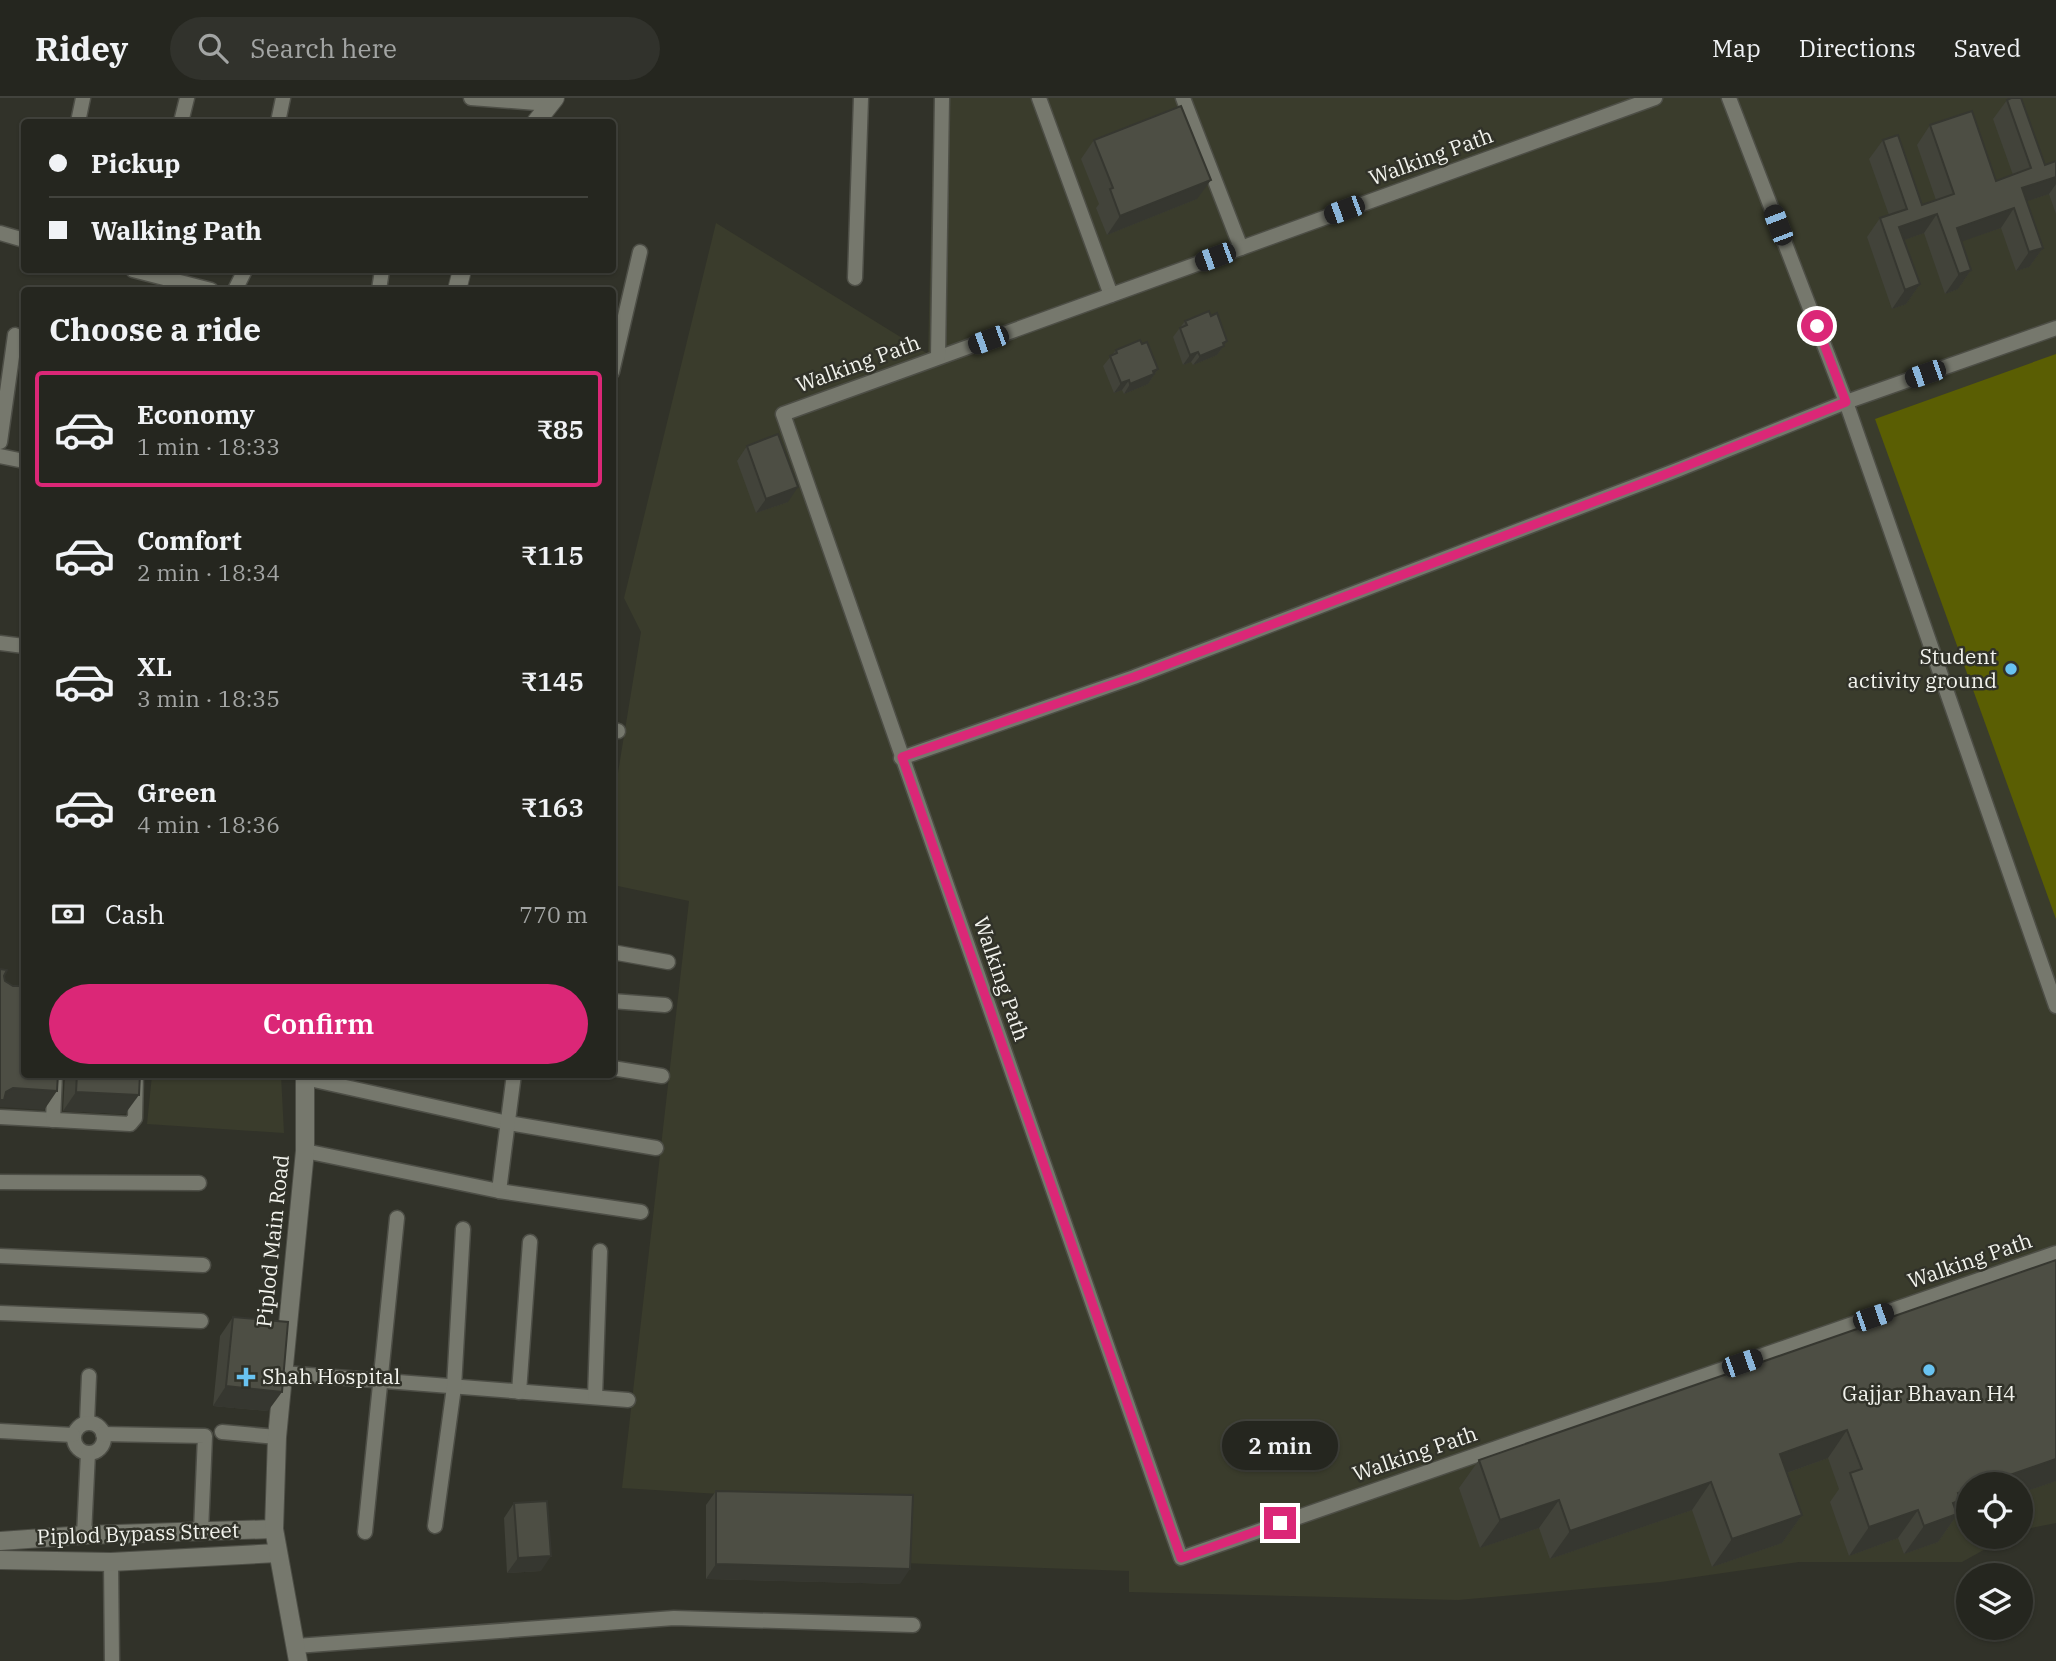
<!DOCTYPE html>
<html lang="en">
<head>
<meta charset="utf-8">
<style>
  body { margin:0; font-family:"IBM Plex Serif",serif; background:#31322c; color:#f1f3f6; height:100vh; display:flex; flex-direction:column; font-size:26px; white-space:nowrap }
  * { box-sizing:border-box; margin:0 }
  p { font-size:23px; color:#a3a5a4 }
  .icon { flex:none; width:38px; height:38px; fill:none; stroke:currentColor; stroke-width:2; stroke-linecap:round; stroke-linejoin:round }
  .map { position:relative; flex:1; overflow:hidden }
  .sheet { position:absolute; left:21px; top:189px; width:595px; height:791px; display:flex; flex-direction:column; background:#25261f; border-radius:7px; box-shadow:0 2px 5px #0004,0 0 0 2px #42433d }
  .sheet>* { flex:none }
  .guide { position:absolute; left:21px; top:21px; width:595px; height:154px; border-radius:7px; box-shadow:0 2px 5px #0004,0 0 0 2px #42433d; display:grid; align-content:center; height:154px; padding:0 28px; background:#25261f }
  .controls { position:absolute; left:1956px; top:1374px; display:grid; gap:14px }
  .controls a { display:grid; place-items:center; width:77px; height:77px; border-radius:50%; background:#25261f; box-shadow:0 2px 5px #0004,0 0 0 2px #42433d; font-size:35px }
  .end { position:absolute; width:32px; height:32px; margin:-16px; border:9px solid #db2777; background:#fff; box-shadow:0 0 0 4px #fff }
  .from { border-radius:50% }
  .bubble { position:absolute; height:49px; border-radius:24px; background:#25261f; box-shadow:0 2px 5px #0004,0 0 0 2px #42433d; font-size:23px; font-weight:600; line-height:49px; text-align:center }
  .car { position:absolute; width:21px; height:42px; margin:-21px -10px; border-radius:9px; box-shadow:0 0 5px 2px #0007; background:linear-gradient(#222 24%,#8ab4d8 0 40%,#222 0 76%,#8ab4d8 0 86%,#222 0) }
  .guide b { display:flex; align-items:center; gap:24px; height:66px; font-size:26px }
  .guide b+b { border-top:2px solid #42433d }
  .guide i { width:18px; height:18px; background:#f1f3f6 }
  ul { padding:0; list-style:none }
  li { display:flex; align-items:center; gap:21px; height:116px; margin:0 14px 10px; padding:0 14px; border:4px solid transparent; border-radius:7px }
  li div { flex:1 }
  li b { display:block; font-size:26px }
  li em { font-style:normal; font-weight:600 }
  li.selected { border-color:#db2777 }
  li>.icon { width:63px; height:63px; stroke-width:1.5 }
  h2 { padding:0 28px; font-size:32px; line-height:84px }
  .pay { display:flex; align-items:center; gap:18px; height:77px; padding:0 28px; font-size:26px }
  .pay p { margin-inline-start:auto }
  .button { display:flex; gap:14px; margin-top:auto; padding:14px 28px }
  .button a { flex:1; height:80px; border-radius:42px; background:#db2777; color:#fff; font-size:28px; font-weight:600; line-height:80px; text-align:center }
  header { display:flex; align-items:center; gap:42px; box-sizing:border-box; height:98px; padding:0 35px; background:#25261f; border-bottom:2px solid #42433d }
  header strong { font-size:33px }
  nav { display:flex; gap:38px; margin-inline-start:auto; font-size:24px }
  .search { width:490px; height:63px; background:#31322c; display:flex; align-items:center; gap:18px; box-sizing:border-box; padding:0 24px; border-radius:38px; color:#a3a5a4; font-size:26px }
  .map>svg:first-child { display:block }
  .built { fill:#3a3c2c }
  .green { fill:#5a5e03 }
  .lines { fill:none; stroke-linecap:round; stroke-linejoin:round }
  .minor-casing { stroke:#4d4e46; stroke-width:17 }
  .tertiary-casing { stroke:#4d4e46; stroke-width:20 }
  .minor { stroke:#76786d; stroke-width:14 }
  .tertiary { stroke:#76786d; stroke-width:18 }
  .wall { fill:#42433a }
  .shaded-wall { fill:#363730 }
  .building { fill:#4d4e44; stroke:#363730; stroke-width:2 }
  .route { stroke:#db2777; stroke-width:9 }
  .poi-dot { fill:#69c3f1; stroke:#313229; stroke-width:2.5 }
  .labels { text-anchor:middle; stroke-width:5; stroke-linejoin:round; paint-order:stroke }
  .street-label { font-size:21px; fill:#f2f3ed; stroke:#313229 }
  .poi-label { font-size:21px; fill:#f2f3ed; stroke:#313229; text-anchor:end }
</style>
</head>
<body>
<header>
<strong>Ridey</strong>
<div class="search"><svg class="icon" aria-label="search" viewBox="0 0 24 24"><circle cx="10" cy="10" r="6"/><path d="M15 15l6 6"/></svg>Search here</div>
<nav><a>Map</a><a>Directions</a><a>Saved</a></nav>
</header>
<div class="map">
<svg width="2056" height="1563" viewBox="0 0 2056 1563">
  <rect width="100%" height="100%" fill="#313229"/>
  <g class="built">
    <path d="M934,0h1122v1425l-35,7v-46h-52v52l38,1 -45,25h-163l-138,20 -203,18 -329,-8v-21l-228,-8 -3,-58 -276,-17 67,-587 -76,-16v-82l28,-171 -17,-34 92,-375 212,131z"/>
    <path d="M152,977h129l3,58 -137,-9z"/>
  </g>
  <path class="green" d="M2056,256v565l-181,-500z"/>
  <g class="lines">
    <g class="minor-casing">
      <g id="minor">
        <path d="M471,0l78,6"/>
        <path d="M1039,0l72,197"/>
        <path d="M1183,0l58,150"/>
        <path d="M1655,0l-872,316 398,1144 875,-305"/>
        <path d="M1729,0l117,304 210,604"/>
        <path d="M78,24l5,-24"/>
        <path d="M181,24l6,-24"/>
        <path d="M278,24l5,-24"/>
        <path d="M0,135l24,7"/>
        <path d="M133,172l78,20"/>
        <path d="M855,180l6,-180"/>
        <path d="M235,192l10,-20"/>
        <path d="M379,192l3,-20"/>
        <path d="M938,259l4,-259"/>
        <path d="M612,274l28,-120"/>
        <path d="M0,344l15,-107"/>
        <path d="M0,358l24,5"/>
        <path d="M0,545l24,3"/>
        <path d="M612,632l6,1"/>
        <path d="M901,660l233,-81 543,-207 169,-68 210,-74"/>
        <path d="M612,854l56,10"/>
        <path d="M612,903l53,4"/>
        <path d="M612,970l50,8"/>
        <path d="M305,980l203,45 148,25"/>
        <path d="M0,1019l130,7 5,-6 1,-44"/>
        <path d="M53,1022l2,-46"/>
        <path d="M305,1053l194,40 142,21"/>
        <path d="M0,1084l199,1"/>
        <path d="M499,1093l15,-117"/>
        <path d="M0,1158l203,9"/>
        <path d="M0,1215l201,8"/>
        <path d="M283,1275l345,27"/>
        <path d="M519,1294l11,-150"/>
        <path d="M595,1299l5,-146"/>
        <path d="M87,1324l2,-46"/>
        <circle cx="89" cy="1340" r="15"/>
        <path d="M0,1333l73,4"/>
        <path d="M222,1334l55,5"/>
        <path d="M103,1336l102,2 -4,95"/>
        <path d="M435,1428l19,-139 9,-158"/>
        <path d="M365,1434l32,-314"/>
        <path d="M84,1437l4,-82"/>
        <path d="M111,1464l1,99"/>
        <path d="M296,1548l378,-28 239,7"/>
      </g>
    </g>
    <g class="tertiary-casing">
      <g id="tertiary">
        <path d="M536,24l19,-24"/>
        <path d="M457,192l5,-20"/>
        <path d="M0,1443l84,-6 190,-6"/>
        <path d="M0,1462l111,2 166,-9"/>
        <path d="M298,1563l-24,-132 3,-92 28,-286v-77"/>
      </g>
    </g>
    <use href="#minor" class="minor"/>
    <use href="#tertiary" class="tertiary"/>
  </g>
  <g class="wall">
    <path d="M2007,2l38,65 11,-4v53l-7,-20 -22,7 16,47 -14,19 -13,4 -15,-43 -39,13 9,29 -13,19 -13,5 -21,-61 -20,7 16,44 -14,20 -14,5 -25,-72 13,-19 9,-3 -20,-56 14,-19 39,65 14,-5 -19,-55 13,-20 66,56 17,-6 -20,-56z"/>
    <path d="M1094,42l103,59 -90,36 -11,-27 3,-4 -18,-45z"/>
    <path d="M1185,223l42,20 -10,14 -24,10 -2,-3 -8,3 -10,-28z"/>
    <path d="M1142,246l16,25 -10,15 -24,10 -2,-4 -8,3 -11,-27 13,-16z"/>
    <path d="M747,348l41,56 -32,11 -19,-52z"/>
    <path d="M65,976h75l-15,40 -62,-3z"/>
    <path d="M2056,1162v221l-35,12v-9l-64,31 -19,27 -34,12 -6,-16 -49,18 -19,-54 9,-13 -11,-31 -41,15 15,42 -20,28 -70,24 -20,-57 -142,49 -11,-31 -59,20 -21,-60 20,-28z"/>
    <path d="M233,1219l35,94 -55,-5 7,-70z"/>
    <path d="M716,1393l184,93 -194,-5v-74z"/>
    <path d="M514,1405l27,68 -34,2 -3,-55z"/>
  </g>
  <g class="shaded-wall">
    <path d="M2056,79v7l-7,10 -40,13 13,-19z"/>
    <path d="M1211,82l-14,19 -90,36 13,-19z"/>
    <path d="M2014,110l-13,20 -52,18 8,-18z"/>
    <path d="M1937,116l-13,19 -34,12 9,-18z"/>
    <path d="M2043,150l-14,19 -13,4 13,-19z"/>
    <path d="M1971,172l-13,19 -13,5 14,-20z"/>
    <path d="M1920,186l-14,20 -14,5 13,-19z"/>
    <path d="M1227,243l-10,14 -24,10 7,-9z"/>
    <path d="M1198,254l-7,10 -8,3 7,-10z"/>
    <path d="M1158,271l-10,15 -24,10 6,-10z"/>
    <path d="M1129,282l-7,10 -8,3 7,-10z"/>
    <path d="M798,389l-10,15 -32,11 10,-14z"/>
    <path d="M13,990l44,3 -13,19 -44,-3v-7l6,-8z"/>
    <path d="M76,994l63,3 -14,19 -62,-3z"/>
    <path d="M226,1288l56,6 -14,19 -55,-5z"/>
    <path d="M1847,1332l-19,28 -67,24 19,-28z"/>
    <path d="M2056,1361v22l-35,12v-9h-37z"/>
    <path d="M1711,1384l-19,28 -142,49 20,-28z"/>
    <path d="M1969,1391v22l-12,4 -19,27 -34,12 20,-28 34,-33z"/>
    <path d="M1559,1402l-20,28 -59,20 20,-28z"/>
    <path d="M1918,1412l-20,28 -49,18 20,-29z"/>
    <path d="M1802,1417l-20,28 -70,24 20,-28z"/>
    <path d="M551,1458l-10,15 -34,2 11,-15z"/>
    <path d="M716,1466l194,5 -10,15 -194,-5z"/>
  </g>
  <g class="building">
    <path d="M2011,0h10l24,67 11,-4v16l-34,11 21,60 -14,4 -15,-44 -57,20 14,42 -12,4 -22,-60 -38,13 21,57 -15,6 -25,-72 27,-9 -24,-69 15,-5 24,70 32,-11 -24,-69 42,-14 24,70 35,-13 -24,-68z"/>
    <path d="M1181,8l30,74 -91,36 -10,-27 3,-1 -19,-48z"/>
    <path d="M1209,213l2,5 6,-3 10,28 -4,2 1,3 -24,10 -2,-4 -8,3 -10,-27 7,-3 -2,-4z"/>
    <path d="M1140,242l2,4 5,-2 11,27 -5,2 1,3 -24,10 -1,-4 -8,3 -11,-27 7,-3 -1,-3z"/>
    <path d="M778,336l20,53 -32,12 -19,-53z"/>
    <path d="M0,871l7,1 -3,6 1,5 8,5h11v88h34l-1,17 -44,-3 -7,4 -2,8h-4z"/>
    <path d="M77,976h63l-1,21 -63,-3z"/>
    <path d="M2056,1162v199l-72,25h-15v5l-11,4 3,7 -8,3 4,11 -33,12 -6,-16 -49,17 -19,-54 12,-4 -15,-39 -67,24 22,61 -70,24 -21,-57 -141,49 -11,-31 -59,20 -21,-60z"/>
    <path d="M233,1219l55,5 -6,70 -56,-6z"/>
    <path d="M716,1393l197,4 -3,74 -194,-5z"/>
    <path d="M547,1403l4,55 -33,2 -4,-55z"/>
  </g>
  <g class="lines">
    <path class="route" d="M1280,1425l-99,35 -279,-801 232,-80 517,-197 195,-78 -29,-76"/>
  </g>
  <g class="poi-dot">
    <circle cx="2011" cy="571" r="7"/>
    <circle cx="1929" cy="1272" r="7"/>
    <path d="M242.5 1268.5h7v7h7v7h-7v7h-7v-7h-7v-7h7z"/>
  </g>
  <g class="labels">
    <g class="street-label">
      <text transform="translate(1431 59) rotate(-20)" y="7">Walking Path</text>
      <text transform="translate(858 266) rotate(-20)" y="7">Walking Path</text>
      <text transform="translate(1001 881) rotate(71)" y="7">Walking Path</text>
      <text transform="translate(273 1143) rotate(-84)" y="7">Piplod Main Road</text>
      <text transform="translate(1970 1163) rotate(-19)" y="7">Walking Path</text>
      <text transform="translate(1415 1356) rotate(-19)" y="7">Walking Path</text>
      <text transform="translate(138 1436) rotate(-2)" y="7">Piplod Bypass Street</text>
    </g>
    <g class="poi-label">
      <text x="1997" y="566">Student<tspan x="1997" dy="24">activity ground</tspan></text>
      <text x="262" y="1286" text-anchor="start">Shah Hospital</text>
      <text x="1929" y="1303" text-anchor="middle">Gajjar Bhavan H4</text>
    </g>
  </g>
</svg>
<div class="controls">
<a><svg class="icon" aria-label="locate" viewBox="0 0 24 24"><circle cx="12" cy="12" r="6"/><path d="M12 2v4M12 18v4M2 12h4M18 12h4"/></svg></a>
<a><svg class="icon" aria-label="layers" viewBox="0 0 24 24"><path d="M12 4l9 5-9 5-9-5zM3 14l9 5 9-5"/></svg></a>
</div>
<i class="end from" style="left:1817px;top:228px"></i>
<i class="end" style="left:1280px;top:1425px"></i>
<div class="bubble" style="left:1222px;top:1323px;width:116px">2 min</div>
<i class="car" style="left:1344px;top:112px;rotate:250deg"></i>
<i class="car" style="left:1778px;top:127px;rotate:339deg"></i>
<i class="car" style="left:1215px;top:159px;rotate:250deg"></i>
<i class="car" style="left:988px;top:242px;rotate:250deg"></i>
<i class="car" style="left:1925px;top:276px;rotate:251deg"></i>
<i class="car" style="left:1873px;top:1219px;rotate:71deg"></i>
<i class="car" style="left:1742px;top:1265px;rotate:71deg"></i>
<div class="guide">
<b><i class="from"></i>Pickup</b>
<b><i></i>Walking Path</b>
</div>
<section class="sheet">
<h2>Choose a ride</h2>
<ul>
<li class="selected"><svg class="icon" aria-label="car" viewBox="0 0 24 24"><path d="M5 17H2v-5l4-1 3-4h7l3 4 3 1v5h-3M9 17h6M6 11h13"/><circle cx="7" cy="17" r="2"/><circle cx="17" cy="17" r="2"/></svg><div><b>Economy</b><p>1 min · 18:33</p></div><em>₹85</em></li>
<li><svg class="icon" aria-label="car" viewBox="0 0 24 24"><path d="M5 17H2v-5l4-1 3-4h7l3 4 3 1v5h-3M9 17h6M6 11h13"/><circle cx="7" cy="17" r="2"/><circle cx="17" cy="17" r="2"/></svg><div><b>Comfort</b><p>2 min · 18:34</p></div><em>₹115</em></li>
<li><svg class="icon" aria-label="car" viewBox="0 0 24 24"><path d="M5 17H2v-5l4-1 3-4h7l3 4 3 1v5h-3M9 17h6M6 11h13"/><circle cx="7" cy="17" r="2"/><circle cx="17" cy="17" r="2"/></svg><div><b>XL</b><p>3 min · 18:35</p></div><em>₹145</em></li>
<li><svg class="icon" aria-label="car" viewBox="0 0 24 24"><path d="M5 17H2v-5l4-1 3-4h7l3 4 3 1v5h-3M9 17h6M6 11h13"/><circle cx="7" cy="17" r="2"/><circle cx="17" cy="17" r="2"/></svg><div><b>Green</b><p>4 min · 18:36</p></div><em>₹163</em></li>
</ul>
<div class="pay"><svg class="icon" aria-label="cash" viewBox="0 0 24 24"><path d="M3 7h18v10H3z"/><circle cx="12" cy="12" r="2"/></svg>Cash<p>770 m</p></div>
<div class="button"><a>Confirm</a></div>
</section>
</div>
</body>
</html>
